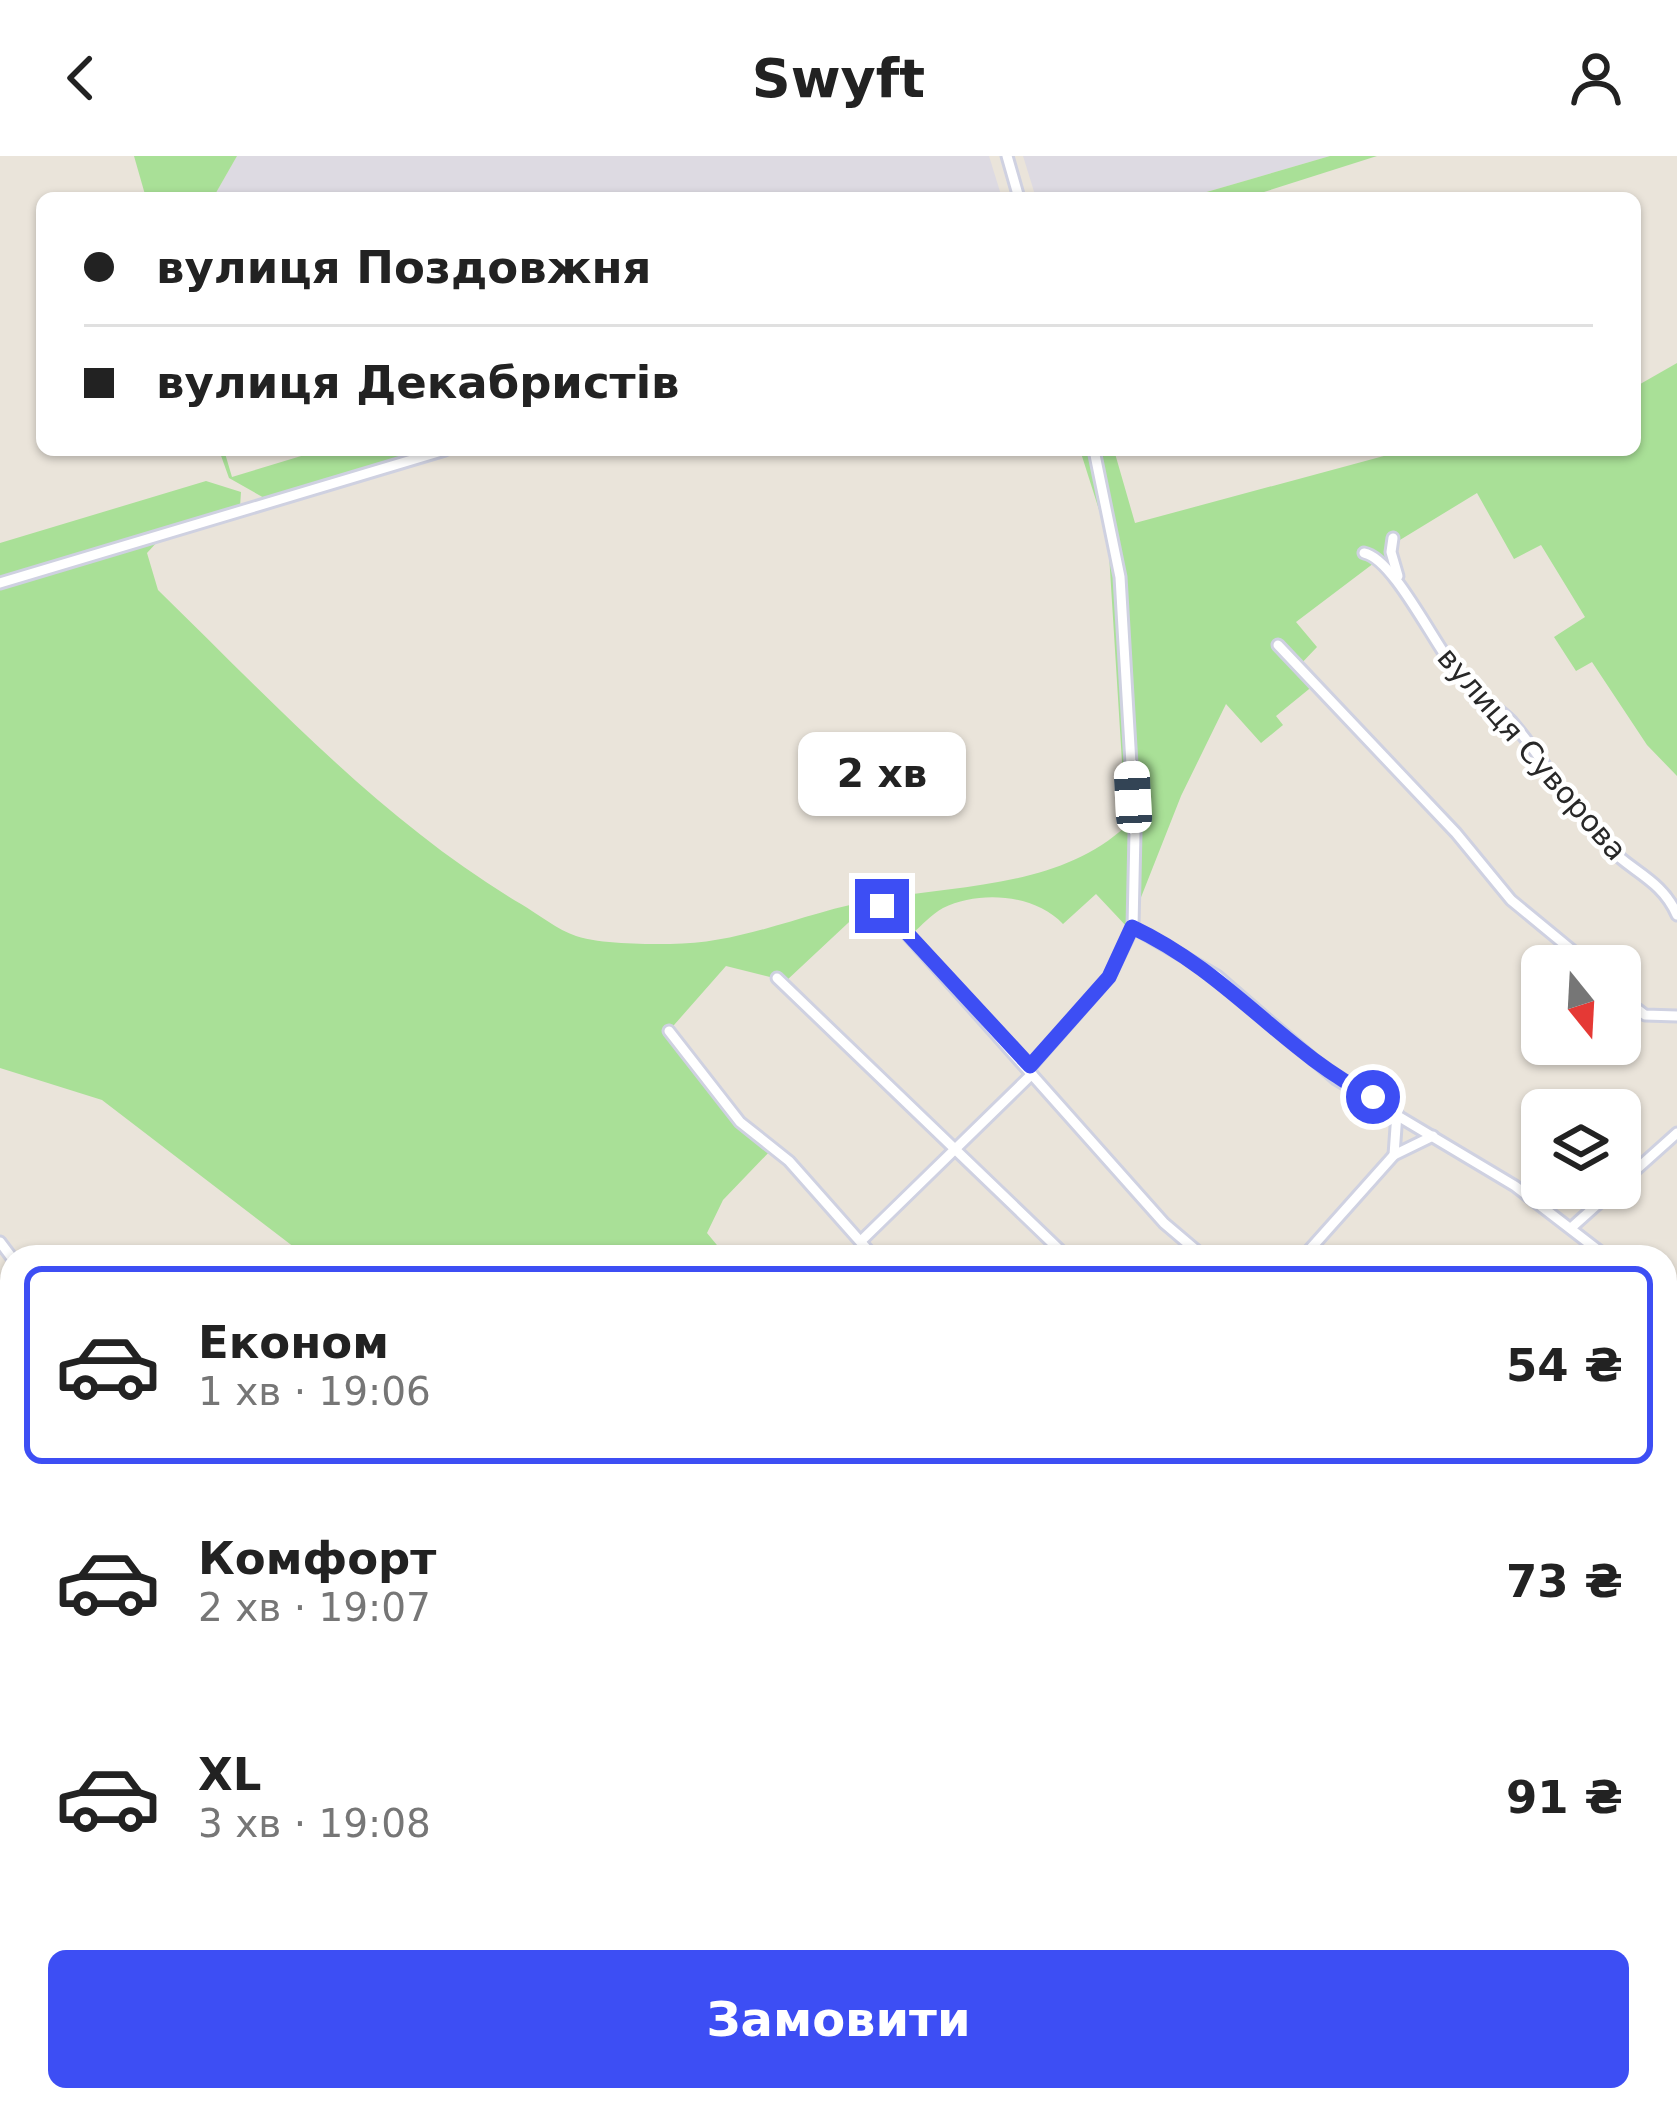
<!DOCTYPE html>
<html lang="uk">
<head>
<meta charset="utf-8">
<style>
  body { margin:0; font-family:"DejaVu Sans",sans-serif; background:#f6f6f6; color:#222; height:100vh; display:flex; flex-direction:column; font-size:45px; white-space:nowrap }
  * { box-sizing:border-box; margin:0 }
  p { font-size:39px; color:#767676 }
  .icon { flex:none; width:66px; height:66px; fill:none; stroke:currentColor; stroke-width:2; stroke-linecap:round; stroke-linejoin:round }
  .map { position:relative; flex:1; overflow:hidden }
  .details { position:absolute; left:0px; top:1089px; width:1677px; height:867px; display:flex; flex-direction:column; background:#fff; border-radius:36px 36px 0 0; box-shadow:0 3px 9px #0004 }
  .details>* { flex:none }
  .hud { position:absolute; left:36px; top:36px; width:1605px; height:264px; border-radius:18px; box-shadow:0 3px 9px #0004; display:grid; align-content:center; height:264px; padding:0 48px; background:#fff }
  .needle { width:78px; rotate:162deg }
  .fabs { position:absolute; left:1521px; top:789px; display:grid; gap:24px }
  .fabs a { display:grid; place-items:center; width:120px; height:120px; border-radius:18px; background:#fff; box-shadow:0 3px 9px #0004; font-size:60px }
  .end { position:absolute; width:54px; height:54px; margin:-27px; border:15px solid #3d4ef4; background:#fff; box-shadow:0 0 0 6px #fff }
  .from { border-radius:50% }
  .bubble { position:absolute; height:84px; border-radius:18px; background:#fff; box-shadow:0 3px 9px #0004; font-size:39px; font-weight:800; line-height:84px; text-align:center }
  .car { position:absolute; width:36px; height:72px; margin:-36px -18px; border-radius:15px; box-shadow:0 0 9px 3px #0007; background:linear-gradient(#fff 24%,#345 0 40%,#fff 0 76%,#345 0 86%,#fff 0) }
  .hud b { display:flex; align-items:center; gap:42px; height:114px; font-size:45px }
  .hud b+b { border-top:3px solid #e0e0e0 }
  .hud i { width:30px; height:30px; background:#222 }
  ul { padding:21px 0 0; list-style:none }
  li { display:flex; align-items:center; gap:36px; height:198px; margin:0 24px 18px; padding:0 24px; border:6px solid transparent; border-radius:18px }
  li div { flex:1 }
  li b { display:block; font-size:45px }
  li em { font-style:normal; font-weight:800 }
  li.active { border-color:#3d4ef4 }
  li>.icon { width:108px; height:108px; stroke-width:1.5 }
  .cta { display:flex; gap:24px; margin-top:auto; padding:24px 48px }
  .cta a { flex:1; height:138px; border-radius:18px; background:#3d4ef4; color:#fff; font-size:48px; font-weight:800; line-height:138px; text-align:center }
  header { display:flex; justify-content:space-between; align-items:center; height:156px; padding:0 48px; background:#fff; font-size:54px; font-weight:800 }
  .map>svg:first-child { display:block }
  .industrial { fill:#dddae2 }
  .green { fill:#a9e097 }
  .water { fill:#6ebeea }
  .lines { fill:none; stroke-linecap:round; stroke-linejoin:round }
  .minor-casing { stroke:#cfd1e1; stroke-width:15 }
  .minor { stroke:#fff; stroke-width:9 }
  .route { stroke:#3d4ef4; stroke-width:15 }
  .labels { text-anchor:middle; stroke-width:9; stroke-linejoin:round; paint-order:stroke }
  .street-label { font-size:30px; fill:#282828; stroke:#fff }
</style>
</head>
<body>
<header><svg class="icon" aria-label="back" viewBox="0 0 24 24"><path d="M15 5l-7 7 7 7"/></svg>Swyft<svg class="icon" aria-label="person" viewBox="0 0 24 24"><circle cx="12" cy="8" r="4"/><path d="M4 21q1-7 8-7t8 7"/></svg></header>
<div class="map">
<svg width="1677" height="1954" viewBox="0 0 1677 1954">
  <rect width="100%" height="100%" fill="#eae4da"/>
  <g class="industrial">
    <path d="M237,0h752l13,42h-789z"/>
    <path d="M1023,0h307l-144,42h-150z"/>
  </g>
  <g class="green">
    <path d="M134,0h103l-24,42h-67z"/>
    <path d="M1330,0h47l-132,42h-59z"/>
    <path d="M1677,207v413l-30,-31 -55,-83 -16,9 -22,-34 31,-20 -44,-72 -27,14 -37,-66 -82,50 7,38 -4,3 -20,-24 -82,62 21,25 -20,21 17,17 -38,31 7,9 -22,18 -35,-39 -45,92 -45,114 -14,-333 -26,-127h18l21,73 271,-73h229v-63z"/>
    <path d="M219,294h5l8,27 89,-27h108l-163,49 -37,-21z"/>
    <path d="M442,294h21l-305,91 -11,12 11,37c113,110 226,233 363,314 17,10 37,26 55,32 26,8 64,8 91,8 75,1 139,-33 212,-45 84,-14 183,-13 247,-73l-18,-288 -28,-88h12l21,83 19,298 -4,97 -32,-34 -33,30c-29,-30 -83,-34 -120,-16 -11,6 -22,18 -31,26l-30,-24 -19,-1 -77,72 -60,-15 -59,67 71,90 34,26 -49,51 -16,33 14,17 -7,7h-407l-205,-157 -102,-32v-482l146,-51 -146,46v-38l206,-62 35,11 -1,15z"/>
    <path d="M667,1944h342l8,10h-344z"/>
  </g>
  <path class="water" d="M1677,1684v218l-11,16 11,36h-314l26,-10h276v-251z"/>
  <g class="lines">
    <g class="minor-casing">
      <g id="minor">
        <path d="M1007,0l12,42"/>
        <path d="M1393,382l-2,14 7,24"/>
        <path d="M1364,397c31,6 73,98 99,127 14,17 34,26 49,42 34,40 59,86 95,124 25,26 55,34 70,69"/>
        <path d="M0,427l445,-133"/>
        <path d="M1278,489l178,188 55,67 80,66"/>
        <path d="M882,750l282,317 40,34"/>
        <path d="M1133,771l84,49 119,103 179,107 92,71"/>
        <path d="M777,822l290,279"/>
        <path d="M1620,840l25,19 32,1"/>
        <path d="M669,875l71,91 49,39 85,96"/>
        <path d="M1030,911l79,-90 24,-50 2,-95 -15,-255 -26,-127"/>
        <path d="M1394,999l3,-42"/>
        <path d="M1571,1072l106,-95"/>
        <path d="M863,1083l169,-165"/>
        <path d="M0,1086l12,16"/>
        <path d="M1303,1101l91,-102 39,-19"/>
        <path d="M1665,1147l12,10"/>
        <path d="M1665,1244h12"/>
        <path d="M1665,1401l12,-7"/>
        <path d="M0,1675h12"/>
        <path d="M0,1771l8,36"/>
        <path d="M515,1944l5,10"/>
        <path d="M994,1944l2,10"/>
        <path d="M123,1954v-10"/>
        <path d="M344,1954l2,-10"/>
        <path d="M1111,1954l9,-10"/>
      </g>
    </g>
    <use href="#minor" class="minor"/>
  </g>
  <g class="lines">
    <path class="route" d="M882,750l148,160 79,-89 23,-50c98,46 150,124 241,170"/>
  </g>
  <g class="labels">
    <g class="street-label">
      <text transform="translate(1532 598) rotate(49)" y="10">вулиця Суворова</text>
    </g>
  </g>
</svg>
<div class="fabs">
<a><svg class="needle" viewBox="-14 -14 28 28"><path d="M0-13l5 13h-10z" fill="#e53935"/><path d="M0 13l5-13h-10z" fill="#767676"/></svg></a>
<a><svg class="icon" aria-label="layers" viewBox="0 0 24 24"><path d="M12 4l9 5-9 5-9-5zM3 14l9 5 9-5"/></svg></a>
</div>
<i class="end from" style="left:1373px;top:941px"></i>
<i class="end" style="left:882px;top:750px"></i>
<div class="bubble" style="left:798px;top:576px;width:168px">2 хв</div>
<i class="car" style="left:1133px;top:641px;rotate:357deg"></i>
<div class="hud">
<b><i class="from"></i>вулиця Поздовжня</b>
<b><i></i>вулиця Декабристів</b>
</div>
<section class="details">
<ul>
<li class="active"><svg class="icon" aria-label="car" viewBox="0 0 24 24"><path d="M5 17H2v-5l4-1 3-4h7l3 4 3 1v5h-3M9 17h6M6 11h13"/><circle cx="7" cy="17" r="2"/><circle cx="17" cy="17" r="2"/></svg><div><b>Економ</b><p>1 хв · 19:06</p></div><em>54 ₴</em></li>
<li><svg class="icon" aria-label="car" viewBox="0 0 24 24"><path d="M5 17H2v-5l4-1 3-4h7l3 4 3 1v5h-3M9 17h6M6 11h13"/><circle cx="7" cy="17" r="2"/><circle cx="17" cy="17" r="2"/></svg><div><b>Комфорт</b><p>2 хв · 19:07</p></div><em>73 ₴</em></li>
<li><svg class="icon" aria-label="car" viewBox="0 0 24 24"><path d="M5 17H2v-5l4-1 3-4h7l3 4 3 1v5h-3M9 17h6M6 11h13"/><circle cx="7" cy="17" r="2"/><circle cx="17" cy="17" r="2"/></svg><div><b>XL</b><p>3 хв · 19:08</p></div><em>91 ₴</em></li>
</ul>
<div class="cta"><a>Замовити</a></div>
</section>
</div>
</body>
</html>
